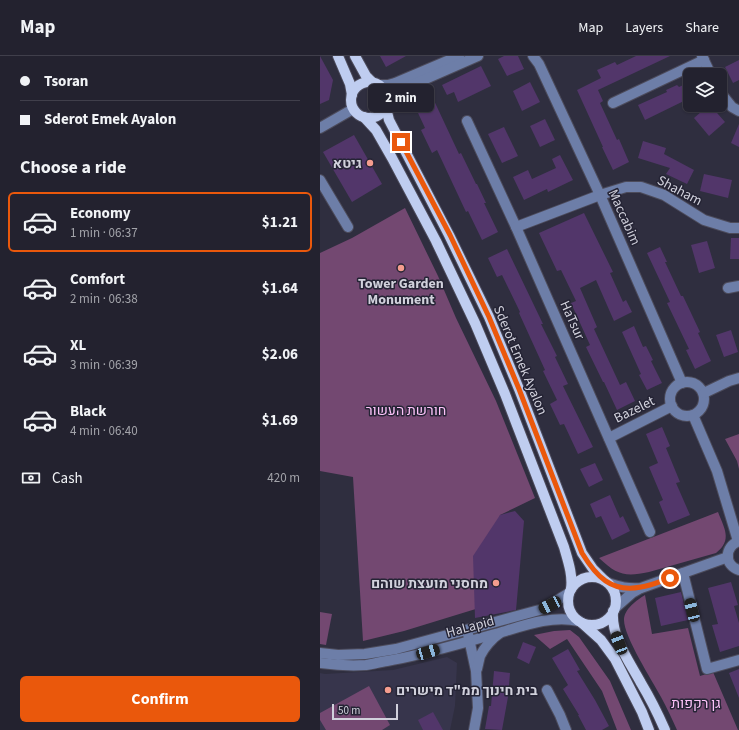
<!DOCTYPE html>
<html lang="en">
<head>
<meta charset="utf-8">
<style>
  body { margin:0; font-family:"Source Sans 3",Heebo,sans-serif; background:#2b2a37; color:#f1f3f6; height:100vh; display:flex; flex-direction:column; font-size:15px; white-space:nowrap }
  * { box-sizing:border-box; margin:0 }
  p { font-size:13px; color:#a3a4aa }
  .icon { flex:none; width:22px; height:22px; fill:none; stroke:currentColor; stroke-width:2; stroke-linecap:round; stroke-linejoin:round }
  .map { position:relative; flex:1; overflow:hidden }
  .details { display:flex; flex-direction:column; background:#23222f; width:320px }
  .details>* { flex:none }
  .banner { display:grid; align-content:center; height:88px; padding:0 20px; background:#23222f }
  .controls { position:absolute; left:363px; top:12px; display:grid; gap:8px }
  .controls a { display:grid; place-items:center; width:44px; height:44px; border-radius:6px; background:#23222f; box-shadow:0 1px 3px #0004,0 0 0 1px #403f4b; font-size:20px }
  .scale { position:absolute; left:12px; bottom:10px; width:66px; box-sizing:border-box; padding-left:4px; border:2px solid #d1d1dc; border-top:0; font-size:11px; line-height:14px; white-space:nowrap; color:#d1d1dc; -webkit-text-stroke:3px #252435; paint-order:stroke }
  .end { position:absolute; width:18px; height:18px; margin:-9px; border:5px solid #ea580c; background:#fff; box-shadow:0 0 0 2px #fff }
  .from { border-radius:50% }
  .bubble { position:absolute; height:28px; border-radius:6px; background:#23222f; box-shadow:0 1px 3px #0004,0 0 0 1px #403f4b; font-size:13px; font-weight:700; line-height:28px; text-align:center }
  .car { position:absolute; width:12px; height:24px; margin:-12px -6px; border-radius:5px; box-shadow:0 0 3px 1px #0007; background:linear-gradient(#222 24%,#8ab4d8 0 40%,#222 0 76%,#8ab4d8 0 86%,#222 0) }
  .banner b { display:flex; align-items:center; gap:14px; height:38px; font-size:15px }
  .banner b+b { border-top:1px solid #403f4b }
  .banner i { width:10px; height:10px; background:#f1f3f6 }
  ul { padding:0; list-style:none }
  li { display:flex; align-items:center; gap:12px; height:60px; margin:0 8px 6px; padding:0 12px; border:2px solid transparent; border-radius:6px }
  li div { flex:1 }
  li b { display:block; font-size:15px }
  li em { font-style:normal; font-weight:700 }
  li.current { border-color:#ea580c }
  li>.icon { width:36px; height:36px; stroke-width:1.5 }
  h2 { padding:0 20px; font-size:18px; line-height:48px }
  .pay { display:flex; align-items:center; gap:10px; height:44px; padding:0 20px; font-size:15px }
  .pay p { margin-inline-start:auto }
  .cta { display:flex; gap:8px; margin-top:auto; padding:8px 20px }
  .cta a { flex:1; height:46px; border-radius:6px; background:#ea580c; color:#fff; font-size:16px; font-weight:700; line-height:46px; text-align:center }
  header { display:flex; align-items:center; gap:24px; box-sizing:border-box; height:56px; padding:0 20px; background:#23222f; border-bottom:1px solid #403f4b }
  header strong { font-size:19px }
  nav { display:flex; gap:22px; margin-inline-start:auto; font-size:14px }
  main { display:flex; flex:1; min-height:0 }
  .map>svg:first-child { display:block }
  .built { fill:#37354c }
  .green { fill:#734871 }
  .building { fill:#52366a }
  .lines { fill:none; stroke-linecap:round; stroke-linejoin:round }
  .minor-casing { stroke:#4c4b5b; stroke-width:12 }
  .major-casing { stroke:#4c4b5b; stroke-width:12 }
  .minor { stroke:#6d7ea8; stroke-width:10 }
  .major { stroke:#bfcdf0; stroke-width:10 }
  .route { stroke:#ea580c; stroke-width:5 }
  .poi-dot { fill:#f59d8e; stroke:#252435; stroke-width:1.5 }
  .labels { text-anchor:middle; stroke-width:3; stroke-linejoin:round; paint-order:stroke }
  .poi-label { font-size:14px; font-weight:bold; fill:#d1d1dc; stroke:#252435; text-anchor:end }
  .street-label { font-size:14px; fill:#d1d1dc; stroke:#252435 }
  .park-label { font-size:14px; fill:#fec3fa; stroke:#252435 }
</style>
</head>
<body>
<header>
<strong>Map</strong>
<nav><a>Map</a><a>Layers</a><a>Share</a></nav>
</header>
<main>
<section class="details">
<div class="banner">
<b><i class="from"></i>Tsoran</b>
<b><i></i>Sderot Emek Ayalon</b>
</div>
<h2>Choose a ride</h2>
<ul>
<li class="current"><svg class="icon" aria-label="car" viewBox="0 0 24 24"><path d="M5 17H2v-5l4-1 3-4h7l3 4 3 1v5h-3M9 17h6M6 11h13"/><circle cx="7" cy="17" r="2"/><circle cx="17" cy="17" r="2"/></svg><div><b>Economy</b><p>1 min · 06:37</p></div><em>$1.21</em></li>
<li><svg class="icon" aria-label="car" viewBox="0 0 24 24"><path d="M5 17H2v-5l4-1 3-4h7l3 4 3 1v5h-3M9 17h6M6 11h13"/><circle cx="7" cy="17" r="2"/><circle cx="17" cy="17" r="2"/></svg><div><b>Comfort</b><p>2 min · 06:38</p></div><em>$1.64</em></li>
<li><svg class="icon" aria-label="car" viewBox="0 0 24 24"><path d="M5 17H2v-5l4-1 3-4h7l3 4 3 1v5h-3M9 17h6M6 11h13"/><circle cx="7" cy="17" r="2"/><circle cx="17" cy="17" r="2"/></svg><div><b>XL</b><p>3 min · 06:39</p></div><em>$2.06</em></li>
<li><svg class="icon" aria-label="car" viewBox="0 0 24 24"><path d="M5 17H2v-5l4-1 3-4h7l3 4 3 1v5h-3M9 17h6M6 11h13"/><circle cx="7" cy="17" r="2"/><circle cx="17" cy="17" r="2"/></svg><div><b>Black</b><p>4 min · 06:40</p></div><em>$1.69</em></li>
</ul>
<div class="pay"><svg class="icon" aria-label="cash" viewBox="0 0 24 24"><path d="M3 7h18v10H3z"/><circle cx="12" cy="12" r="2"/></svg>Cash<p>420 m</p></div>
<div class="cta"><a>Confirm</a></div>
</section>
<div class="map">
<svg width="419" height="674" viewBox="0 0 419 674">
  <rect width="100%" height="100%" fill="#2f2e3f"/>
  <path class="built" d="M127,601l10,6 -2,43 -5,24h-130v-57l5,1 68,-4z"/>
  <g class="green">
    <path d="M85,152l33,68 18,42 40,83 39,97 -35,17 -21,93 -75,23 -41,10 -10,-164 -33,-6v-218l32,-15z"/>
    <path d="M419,378v35l-2,-8 -12,-22z"/>
    <path d="M398,456c6,16 15,28 -2,41l-67,19c-24,5 -32,3 -50,-14z"/>
    <path d="M325,539l7,39 36,-6 12,48 13,-4 25,58h-61c-5,-11 -10,-22 -16,-33 -9,-17 -37,-60 -37,-77 0,-11 13,-20 21,-25z"/>
    <path d="M0,556l12,2 -6,31 -6,-1z"/>
    <path d="M250,574l9,7 31,44 21,49h-14l-15,-39 -35,-52 -17,10 -16,-14 20,-4z"/>
    <path d="M49,630l21,39 -8,5h-56l-6,-10v-7z"/>
  </g>
  <g class="building">
    <path d="M0,0l13,24 -4,20 -9,4z"/>
    <path d="M60,0h26l-20,11z"/>
    <path d="M184,0h14l6,13 -17,7 -9,-17z"/>
    <path d="M316,0h34l-72,34 5,11 -3,2 17,37 2,-1 10,23 -16,8 -11,-23h1l-26,-57 24,-12 -4,-8 18,-8 2,3z"/>
    <path d="M419,4v20l-6,3 -8,-16z"/>
    <path d="M161,10l10,20 -33,16 -4,-10 -7,3 -5,-10z"/>
    <path d="M210,26l10,20 -18,9 -9,-20z"/>
    <path d="M370,26v16l-45,22 -7,-15 29,-13 -1,-2 11,-5 2,2z"/>
    <path d="M110,36l29,62 2,-1 15,31h1l9,19h-2l14,29 -16,8 -14,-29 -2,1 -29,-62 -5,3 -11,-23 4,-2 -13,-28z"/>
    <path d="M389,49h1l15,17 -16,14 -15,-18z"/>
    <path d="M225,63l10,21 -15,7 -10,-21z"/>
    <path d="M419,68v23l-8,-4z"/>
    <path d="M184,71l14,29 -16,7 -14,-29z"/>
    <path d="M34,79l28,49 -30,18 -29,-50z"/>
    <path d="M323,85l23,7 -2,6 30,16 -7,14 -21,-10 4,-6 -32,-10z"/>
    <path d="M240,99l13,25 -25,12 -1,-3 -23,11 -11,-23 15,-7 4,9 24,-11 -4,-9z"/>
    <path d="M384,118l28,6 -4,18 -28,-7z"/>
    <path d="M264,157l29,59 -3,1 13,29 3,-2 6,12 -18,9 -18,-41 -16,8 17,39 -3,2 26,56 6,-3 9,19 -18,9 -13,-28h-1l-17,-35 4,-2 -19,-42 5,-2 -15,-31 -4,1 -18,-38z"/>
    <path d="M411,182h8v21h-9z"/>
    <path d="M387,185l8,27 -16,5 -8,-28z"/>
    <path d="M340,191l7,15h-2l16,34h2l17,36 -2,1 13,28 -16,8 -9,-19 3,-1 -22,-46 3,-1 -23,-49z"/>
    <path d="M187,193l36,75h-2l16,32 -2,1 13,27 -5,2 30,61 -15,7 -14,-30 -4,1 -10,-21 7,-4 -14,-29 2,-1 -26,-57 1,-1 -18,-37 -5,2 -9,-19z"/>
    <path d="M314,270l9,21 3,-1 7,14 -2,1 11,22 -15,7 -8,-15 2,-1 -19,-42z"/>
    <path d="M411,274l7,22 -14,5 -8,-22z"/>
    <path d="M342,371l8,19 -4,2 14,34 -4,1 14,32 -22,9 -9,-22 4,-2 -14,-33 9,-4 -12,-29z"/>
    <path d="M275,407l8,17 -14,7 -9,-18z"/>
    <path d="M290,439l10,23 3,-2 7,15 -18,9 -11,-24 -5,2 -6,-14z"/>
    <path d="M195,455l9,10 -8,89 -41,8 -2,-62 27,-41z"/>
    <path d="M411,526l7,23 -4,1 5,17v23l-19,6 -8,-27 6,-1 -10,-36z"/>
    <path d="M361,536l7,28 -27,6 -6,-28z"/>
    <path d="M203,586l13,5 -7,17 -12,-6z"/>
    <path d="M248,593l12,21 -3,1 18,29 14,26 -7,4h-16l-8,-15h1l-16,-26 5,-4 -16,-27z"/>
    <path d="M419,613v29l-10,-25z"/>
    <path d="M174,615l16,2 -2,24 -6,33 -17,-1 4,-23h2z"/>
    <path d="M113,656l10,18h-20l-5,-10z"/>
  </g>
  <g class="lines">
    <g class="minor-casing">
      <g id="minor">
        <path d="M213,0l6,8 61,131 82,188"/>
        <path d="M382,0l9,19"/>
        <path d="M58,29h10l7,-2 64,-27"/>
        <path d="M400,36l12,15 7,4"/>
        <path d="M67,46l11,-10 7,-4 73,-32"/>
        <path d="M293,47l91,-43"/>
        <path d="M147,65l49,106 134,305"/>
        <path d="M0,72l33,-19"/>
        <path d="M0,124l28,47"/>
        <path d="M196,171l84,-32 26,-8h15l23,8 40,25 26,8h9"/>
        <path d="M408,232l11,-2"/>
        <circle cx="367" cy="343" r="17"/>
        <path d="M384,337l25,-12 10,-3"/>
        <path d="M373,359l24,56 21,70"/>
        <path d="M289,382l63,-32"/>
        <path d="M419,485c-15,6 -15,24 0,29"/>
        <path d="M363,517l24,96 32,-9"/>
        <path d="M288,527c12,4 19,6 33,5l87,-31"/>
        <path d="M295,552l17,-15 7,-4"/>
        <path d="M148,578l8,37 2,37 -4,22"/>
        <path d="M0,597l18,2 27,-1 31,-5 147,-40 26,-16"/>
        <path d="M0,607c15,2 31,3 46,2 7,-1 14,-3 21,-4 37,-6 74,-18 112,-28 26,-8 53,-18 80,-12"/>
        <path d="M157,613c1,-4 2,-9 3,-13 4,-8 12,-18 20,-23"/>
        <path d="M227,634l13,25 6,15"/>
      </g>
    </g>
    <g class="major-casing">
      <g id="major">
        <path d="M18,0l12,28 2,11"/>
        <path d="M35,0l11,20 7,7"/>
        <circle cx="49" cy="44" r="18"/>
        <path d="M66,52l3,12 60,115 40,82 30,72 63,164 11,16 11,11"/>
        <path d="M44,61l12,13 16,28 44,83 39,82 30,71 59,153c4,14 9,28 7,42"/>
        <circle cx="272" cy="545" r="24"/>
        <path d="M293,555c-2,26 16,50 28,72 9,15 17,31 24,47"/>
        <path d="M262,567l19,17 14,19 27,53 7,18"/>
      </g>
    </g>
    <use href="#minor" class="minor"/>
    <use href="#major" class="major"/>
  </g>
  <g class="lines">
    <path class="route" d="M81,86l49,93 39,82 30,72 63,164c14,23 29,40 59,34 10,-1 20,-6 29,-9"/>
  </g>
  <g class="poi-dot">
    <circle cx="50" cy="107" r="4"/>
    <circle cx="81" cy="212" r="4"/>
    <circle cx="176" cy="527" r="4"/>
    <circle cx="68" cy="634" r="4"/>
  </g>
  <g class="labels">
    <g class="poi-label">
      <text x="42" y="112">גיטא</text>
      <text x="81" y="232" text-anchor="middle">Tower Garden<tspan x="81" dy="16">Monument</tspan></text>
      <text x="168" y="532">מחסני מועצת שוהם</text>
      <text x="76" y="639" text-anchor="start">בית חינוך ממ"ד מישרים</text>
    </g>
    <g class="street-label">
      <text transform="translate(360 134) rotate(28)" y="5">Shaham</text>
      <text transform="translate(305 161) rotate(66)" y="5">Maccabim</text>
      <text transform="translate(253 264) rotate(66)" y="5">HaTsur</text>
      <text transform="translate(201 304) rotate(67)" y="5">Sderot Emek Ayalon</text>
      <text transform="translate(314 353) rotate(-26)" y="5">Bazelet</text>
      <text transform="translate(150 570) rotate(-15)" y="5">HaLapid</text>
    </g>
    <g class="park-label">
      <text x="86" y="359">חורשת העשור</text>
      <text x="376" y="652">גן רקפות</text>
    </g>
  </g>
</svg>
<div class="controls">
<a><svg class="icon" aria-label="layers" viewBox="0 0 24 24"><path d="M12 4l9 5-9 5-9-5zM3 14l9 5 9-5"/></svg></a>
</div>
<div class="scale">50 m</div>
<i class="end from" style="left:350px;top:522px"></i>
<i class="end" style="left:81px;top:86px"></i>
<div class="bubble" style="left:48px;top:28px;width:66px">2 min</div>
<i class="car" style="left:230px;top:549px;rotate:243deg"></i>
<i class="car" style="left:372px;top:554px;rotate:346deg"></i>
<i class="car" style="left:299px;top:587px;rotate:339deg"></i>
<i class="car" style="left:108px;top:596px;rotate:74deg"></i>
</div>
</main>
</body>
</html>
